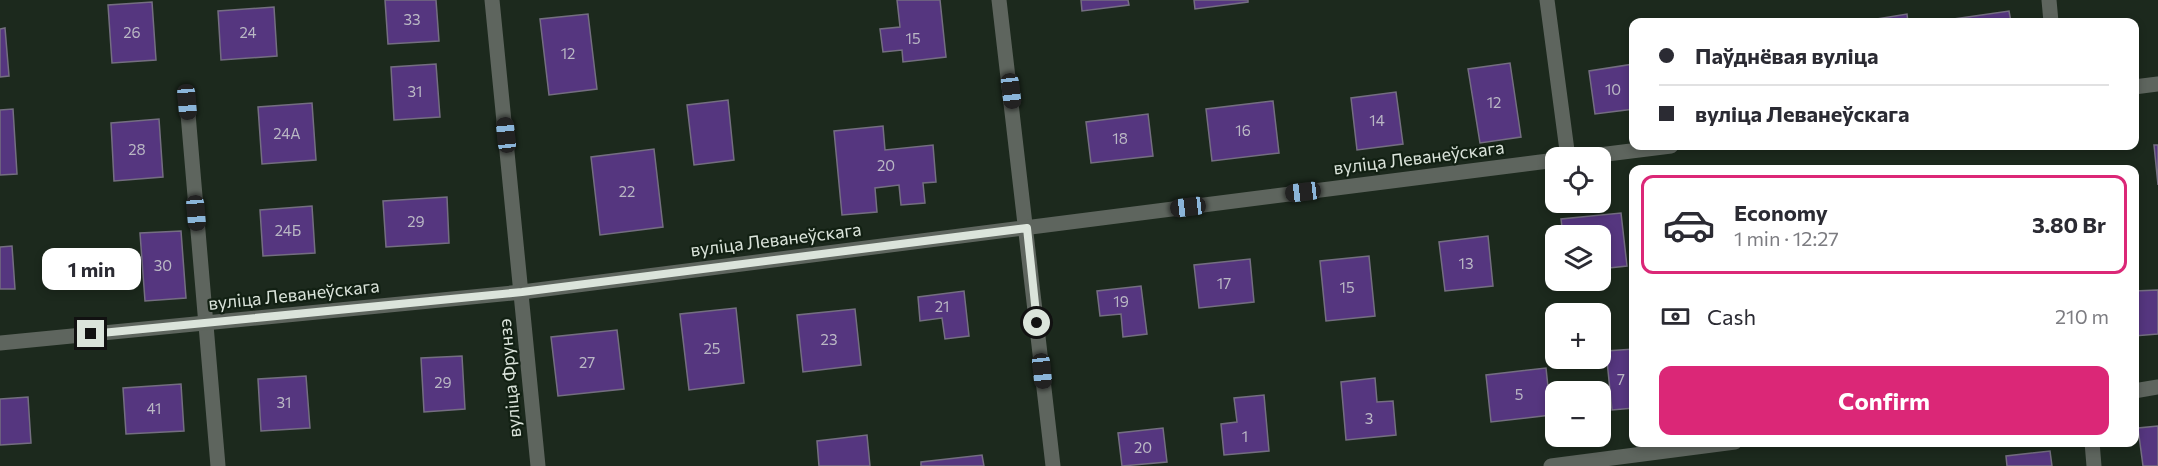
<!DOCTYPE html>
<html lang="en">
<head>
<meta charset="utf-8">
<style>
  body { margin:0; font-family:Commissioner,sans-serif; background:#f7f7f7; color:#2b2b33; height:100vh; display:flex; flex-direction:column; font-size:22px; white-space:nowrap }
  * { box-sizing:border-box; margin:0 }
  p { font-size:20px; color:#7c7c81 }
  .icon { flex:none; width:33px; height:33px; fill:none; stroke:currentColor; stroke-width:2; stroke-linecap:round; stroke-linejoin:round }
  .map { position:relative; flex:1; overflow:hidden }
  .sheet { position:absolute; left:1629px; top:165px; width:510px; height:282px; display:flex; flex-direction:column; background:#fff; border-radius:12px; box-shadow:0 3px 9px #0003 }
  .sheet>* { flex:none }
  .guide { position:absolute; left:1629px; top:18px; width:510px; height:132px; border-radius:12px; box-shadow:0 3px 9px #0003; display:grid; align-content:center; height:132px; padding:0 30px; background:#fff }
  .controls { position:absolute; left:1545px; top:147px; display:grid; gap:12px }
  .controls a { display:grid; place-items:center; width:66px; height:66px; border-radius:12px; background:#fff; box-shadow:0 3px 9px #0003; font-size:30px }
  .end { position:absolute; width:27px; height:27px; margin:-14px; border:8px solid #dbe4db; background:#111; box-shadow:0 0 0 3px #111 }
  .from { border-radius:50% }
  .bubble { position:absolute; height:42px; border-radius:12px; background:#fff; box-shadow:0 3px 9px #0003; font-size:20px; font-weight:700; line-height:42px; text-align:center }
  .car { position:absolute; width:18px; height:36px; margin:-18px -9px; border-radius:8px; box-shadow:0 0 4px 2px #0007; background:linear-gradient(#222 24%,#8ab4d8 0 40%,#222 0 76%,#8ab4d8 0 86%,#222 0) }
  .guide b { display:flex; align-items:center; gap:21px; height:57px; font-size:22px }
  .guide b+b { border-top:2px solid #e1e1e2 }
  .guide i { width:15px; height:15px; background:#2b2b33 }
  ul { padding:10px 0 0; list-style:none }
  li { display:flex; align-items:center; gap:18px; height:99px; margin:0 12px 9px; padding:0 18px; border:3px solid transparent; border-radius:12px }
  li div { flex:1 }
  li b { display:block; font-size:22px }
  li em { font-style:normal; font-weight:700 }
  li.selected { border-color:#db2777 }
  li>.icon { width:54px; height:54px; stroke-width:1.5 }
  .pay { display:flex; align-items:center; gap:15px; height:66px; padding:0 30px; font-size:22px }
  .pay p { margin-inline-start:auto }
  .button { display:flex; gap:12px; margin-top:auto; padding:12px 30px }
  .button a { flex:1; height:69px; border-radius:12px; background:#db2777; color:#fff; font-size:24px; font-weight:700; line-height:69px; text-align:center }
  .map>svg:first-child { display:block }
  .building { fill:#55367f; stroke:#746e81; stroke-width:1.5 }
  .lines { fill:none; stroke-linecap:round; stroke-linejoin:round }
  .lane { stroke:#5e655e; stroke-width:15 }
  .street { stroke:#5e655e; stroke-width:15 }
  .route { stroke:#dbe4db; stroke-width:8 }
  .labels { text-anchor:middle; stroke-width:4.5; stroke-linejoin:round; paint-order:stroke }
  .number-label { font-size:15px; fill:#bab8c4 }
  .street-label { font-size:18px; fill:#dbe4db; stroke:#122013 }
</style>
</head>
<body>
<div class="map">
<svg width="2158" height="466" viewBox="0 0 2158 466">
  <rect width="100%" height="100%" fill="#1c291d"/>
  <g class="building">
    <path d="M385,0h51l3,41 -51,3z"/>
    <path d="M897,0h43l6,57 -43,5 -1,-12 -19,2 -3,-23 20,-2z"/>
    <path d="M1081,0h47l1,5 -47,6z"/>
    <path d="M1194,0h54v2l-53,7z"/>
    <path d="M152,2l4,58 -44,3 -4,-58z"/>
    <path d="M274,7l3,49 -56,4 -3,-49z"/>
    <path d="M2009,11l2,11h-64v-2z"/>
    <path d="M588,14l9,75 -48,6 -9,-76z"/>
    <path d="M1907,14l1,8h-50z"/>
    <path d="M5,28l4,48 -9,1v-48z"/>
    <path d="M1510,63l11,74 -41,6 -12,-74z"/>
    <path d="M436,64l4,53 -46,3 -3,-53z"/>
    <path d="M1634,64v45l-39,5 -6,-43z"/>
    <path d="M1396,92l7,52 -46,6 -6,-52z"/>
    <path d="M728,100l6,60 -40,5 -7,-60z"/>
    <path d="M1273,101l6,52 -67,8 -6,-52z"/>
    <path d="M312,103l4,57 -54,4 -4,-57z"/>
    <path d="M13,109l4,65 -17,1v-65z"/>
    <path d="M1148,114l5,42 -62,7 -5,-41z"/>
    <path d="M159,119l4,58 -49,4 -3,-58z"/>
    <path d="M883,126l2,24 48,-5 3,37 -13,1 2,20 -24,2 -2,-20 -24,3 2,24 -35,3 -8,-84z"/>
    <path d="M2154,145h4v40z"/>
    <path d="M654,149l9,78 -63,8 -9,-78z"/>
    <path d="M447,197l2,46 -63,4 -3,-46z"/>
    <path d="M312,206l3,47 -52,3 -3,-46z"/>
    <path d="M1621,213l6,53 -27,3v-33h-37l-2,-17z"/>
    <path d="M181,231l5,67 -41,3 -5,-68z"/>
    <path d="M1488,236l5,50 -48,5 -6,-49z"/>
    <path d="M12,246l3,43h-15v-42z"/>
    <path d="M1369,256l6,60 -49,5 -6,-60z"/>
    <path d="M1250,259l4,43 -55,6 -5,-43z"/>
    <path d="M1141,286l6,48 -24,3 -2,-23 -21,2 -3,-25z"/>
    <path d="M2158,290v44l-24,2v-45z"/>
    <path d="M964,291l5,45 -24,3 -3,-21 -22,3 -2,-24z"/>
    <path d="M736,308l8,75 -55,7 -9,-76z"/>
    <path d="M855,309l6,56 -58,7 -6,-57z"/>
    <path d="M617,330l7,59 -66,7 -7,-59z"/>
    <path d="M1634,349v59l-22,2 -6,-59z"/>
    <path d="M462,356l3,53 -41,3 -3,-54z"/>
    <path d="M1546,368l5,47 -60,7 -5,-47z"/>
    <path d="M306,376l4,52 -49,3 -3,-52z"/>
    <path d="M1375,378l2,24 16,-1 3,34 -50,5 -5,-58z"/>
    <path d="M181,384l3,47 -58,3 -3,-46z"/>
    <path d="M1264,395l5,56 -45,4 -3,-31 16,-2 -3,-24z"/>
    <path d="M28,397l3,46 -31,2v-46z"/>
    <path d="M2158,426v40h-15l-5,-38z"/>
    <path d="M1163,428l4,34 -45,4 -4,-33z"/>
    <path d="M867,435l3,31h-51l-2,-25z"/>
    <path d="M2050,451l2,15h-45l-1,-10z"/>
    <path d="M982,455l2,11h-63v-4z"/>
  </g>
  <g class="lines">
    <g class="lane">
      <path d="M187,102l31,364"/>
      <path d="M2134,391l24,-4"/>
    </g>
    <g class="street">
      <path d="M492,0l46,466"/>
      <path d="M999,0l54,466"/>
      <path d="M1547,0l21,158"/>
      <path d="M2049,0l2,22"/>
      <path d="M2134,87l24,-3"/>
      <path d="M1575,158l96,-12"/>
      <path d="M0,343l522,-51 1034,-132"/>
      <path d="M2092,442l2,24"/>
      <path d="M1551,466l184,-24"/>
    </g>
  </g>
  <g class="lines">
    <path class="route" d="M91,334l431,-42 505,-64 10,95"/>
  </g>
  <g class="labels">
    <g class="number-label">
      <text x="412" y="25">33</text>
      <text x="132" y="38">26</text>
      <text x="248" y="38">24</text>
      <text x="913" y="44">15</text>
      <text x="568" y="59">12</text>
      <text x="1613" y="95">10</text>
      <text x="415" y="97">31</text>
      <text x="1494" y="108">12</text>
      <text x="1377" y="126">14</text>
      <text x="1243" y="136">16</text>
      <text x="287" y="139">24А</text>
      <text x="1120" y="144">18</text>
      <text x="137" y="155">28</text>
      <text x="886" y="171">20</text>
      <text x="627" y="197">22</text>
      <text x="416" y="227">29</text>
      <text x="288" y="236">24Б</text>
      <text x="1466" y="269">13</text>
      <text x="163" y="271">30</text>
      <text x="1224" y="289">17</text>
      <text x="1347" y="293">15</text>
      <text x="1121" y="307">19</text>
      <text x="942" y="312">21</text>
      <text x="829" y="345">23</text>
      <text x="712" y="354">25</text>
      <text x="587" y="368">27</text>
      <text x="1621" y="385">7</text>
      <text x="443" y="388">29</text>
      <text x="1519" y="400">5</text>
      <text x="284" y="408">31</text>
      <text x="154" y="414">41</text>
      <text x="1369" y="424">3</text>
      <text x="1245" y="442">1</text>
      <text x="1143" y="453">20</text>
    </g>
    <g class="street-label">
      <text transform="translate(1419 158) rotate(-7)" y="6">вуліца Леванеўскага</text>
      <text transform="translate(776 240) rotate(-7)" y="6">вуліца Леванеўскага</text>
      <text transform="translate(294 295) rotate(-6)" y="6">вуліца Леванеўскага</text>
      <text transform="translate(510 378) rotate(-95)" y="6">вуліца Фрунзэ</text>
    </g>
  </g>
</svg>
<div class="controls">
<a><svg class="icon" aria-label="locate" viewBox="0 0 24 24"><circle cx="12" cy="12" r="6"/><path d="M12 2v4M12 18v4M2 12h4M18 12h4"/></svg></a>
<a><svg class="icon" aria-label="layers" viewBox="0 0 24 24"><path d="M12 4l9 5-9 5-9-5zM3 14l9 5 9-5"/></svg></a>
<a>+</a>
<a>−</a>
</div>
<i class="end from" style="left:1037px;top:323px"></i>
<i class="end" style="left:91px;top:334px"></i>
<div class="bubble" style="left:42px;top:248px;width:99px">1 min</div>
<i class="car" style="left:1011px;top:91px;rotate:173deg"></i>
<i class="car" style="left:187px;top:102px;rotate:175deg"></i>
<i class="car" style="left:506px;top:135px;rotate:354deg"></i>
<i class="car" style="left:1303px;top:192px;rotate:263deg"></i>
<i class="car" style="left:1188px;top:207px;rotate:263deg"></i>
<i class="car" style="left:196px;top:213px;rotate:175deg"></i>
<i class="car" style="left:1042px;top:371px;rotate:174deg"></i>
<div class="guide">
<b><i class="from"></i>Паўднёвая вуліца</b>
<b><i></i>вуліца Леванеўскага</b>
</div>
<section class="sheet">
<ul>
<li class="selected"><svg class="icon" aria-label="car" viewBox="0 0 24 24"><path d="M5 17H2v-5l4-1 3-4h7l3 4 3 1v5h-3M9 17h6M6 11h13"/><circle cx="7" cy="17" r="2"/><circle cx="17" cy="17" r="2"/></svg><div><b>Economy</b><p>1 min · 12:27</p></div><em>3.80 Br</em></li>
</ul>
<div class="pay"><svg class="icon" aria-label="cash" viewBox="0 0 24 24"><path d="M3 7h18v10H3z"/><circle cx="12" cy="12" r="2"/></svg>Cash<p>210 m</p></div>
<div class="button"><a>Confirm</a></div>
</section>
</div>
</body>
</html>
